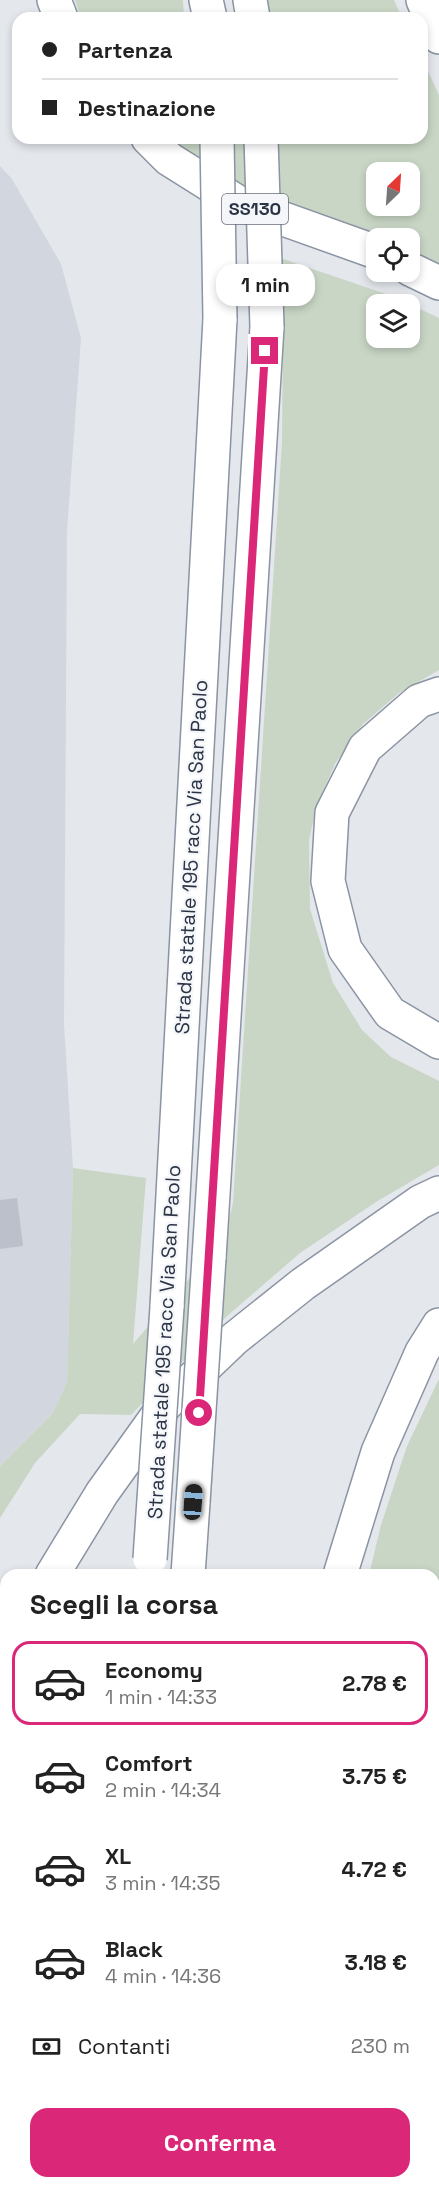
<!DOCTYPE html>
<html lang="it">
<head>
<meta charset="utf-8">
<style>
  body { margin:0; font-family:"Space Grotesk",sans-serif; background:#f2f2f2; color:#222; height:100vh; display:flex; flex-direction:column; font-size:22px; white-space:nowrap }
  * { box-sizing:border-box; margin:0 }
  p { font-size:20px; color:#767676 }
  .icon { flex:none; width:33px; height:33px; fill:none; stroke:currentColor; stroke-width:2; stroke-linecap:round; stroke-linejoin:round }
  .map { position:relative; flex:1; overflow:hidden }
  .side { position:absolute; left:0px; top:1569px; width:440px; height:620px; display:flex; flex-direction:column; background:#fff; border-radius:18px 18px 0 0; box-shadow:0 3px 9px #0003 }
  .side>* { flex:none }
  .hud { position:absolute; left:12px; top:12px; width:416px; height:132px; border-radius:18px; box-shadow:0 3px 9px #0003; display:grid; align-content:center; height:132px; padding:0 30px; background:#fff }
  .needle { width:39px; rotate:25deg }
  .controls { position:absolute; left:366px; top:162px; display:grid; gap:12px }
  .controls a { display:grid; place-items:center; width:54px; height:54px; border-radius:12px; background:#fff; box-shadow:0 3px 9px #0003; font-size:30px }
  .end { position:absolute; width:27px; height:27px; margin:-14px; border:8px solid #db2777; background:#fff; box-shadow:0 0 0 3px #fff }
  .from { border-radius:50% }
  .bubble { position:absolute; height:42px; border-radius:18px; background:#fff; box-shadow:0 3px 9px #0003; font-size:20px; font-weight:600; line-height:42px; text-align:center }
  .car { position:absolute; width:18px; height:36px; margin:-18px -9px; border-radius:8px; box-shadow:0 0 4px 2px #0007; background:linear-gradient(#222 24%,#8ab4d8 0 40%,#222 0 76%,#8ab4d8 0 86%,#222 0) }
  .hud b { display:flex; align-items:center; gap:21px; height:57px; font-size:22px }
  .hud b+b { border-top:2px solid #e0e0e0 }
  .hud i { width:15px; height:15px; background:#222 }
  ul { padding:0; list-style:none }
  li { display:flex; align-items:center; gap:18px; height:84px; margin:0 12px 9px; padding:0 18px; border:3px solid transparent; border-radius:18px }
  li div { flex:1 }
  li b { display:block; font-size:22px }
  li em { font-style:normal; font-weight:600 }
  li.on { border-color:#db2777 }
  li>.icon { width:54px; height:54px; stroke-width:1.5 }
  h2 { padding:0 30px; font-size:27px; line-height:72px }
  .pay { display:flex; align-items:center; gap:15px; height:66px; padding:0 30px; font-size:22px }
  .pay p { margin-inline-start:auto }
  .cta { display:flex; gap:12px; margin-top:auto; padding:12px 30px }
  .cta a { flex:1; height:69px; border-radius:18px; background:#db2777; color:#fff; font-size:24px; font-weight:600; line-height:69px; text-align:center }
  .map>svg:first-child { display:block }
  .built { fill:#d2d6de }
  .green { fill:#c9d6c5; fill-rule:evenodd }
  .building { fill:#bbc0ca }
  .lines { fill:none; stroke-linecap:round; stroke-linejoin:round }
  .highway-casing { stroke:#8b94a3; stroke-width:36 }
  .highway { stroke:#fff; stroke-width:33 }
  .highway-bridge-casing { stroke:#8b94a3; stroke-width:36; stroke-linecap:butt }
  .highway-bridge { stroke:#fff; stroke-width:33 }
  .route { stroke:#db2777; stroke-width:8 }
  .labels { text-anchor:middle; stroke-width:4.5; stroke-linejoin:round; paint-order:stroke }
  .shield { fill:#f4f6f9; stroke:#676e7b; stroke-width:1.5 }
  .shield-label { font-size:18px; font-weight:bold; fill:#2b3445 }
  .street-label { font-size:20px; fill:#2b3445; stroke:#f4f6f9 }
</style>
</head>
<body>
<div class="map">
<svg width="439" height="2188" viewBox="0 0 439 2188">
  <rect width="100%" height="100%" fill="#e4e7ec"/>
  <path class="built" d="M0,166l12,13 49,85 20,74 -14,193 -3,494 9,143 -6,214 -14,31 -53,53z"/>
  <g class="green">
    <path d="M75,0h108l1,18h-103z"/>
    <path d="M268,0h126l8,18h-132z"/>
    <path d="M422,58l17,37v176l-29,-13v-20h-34l-85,-24 -132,-76h263zM376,172h34v34h-34z"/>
    <path d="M280,258l112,38 47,22v352l-40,23 -36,31 -27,38 -19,42 -8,36 1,69 23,74 29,47 29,27 48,24v84l-63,37 -76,51 -74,64 -95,98 -51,-1 -45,49 -35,55v-52l53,-53 14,-31 6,-214 73,10 -13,166 92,-107 8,-34 49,-761 1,-114zM376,304h34v34h-34z"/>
    <path d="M439,1379v809h-183l1,-6h177v-607h-65l12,-50 26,-79z"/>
  </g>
  <path class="building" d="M17,1198l6,48 -23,3v-49z"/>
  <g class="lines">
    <g class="highway-casing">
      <g id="highway">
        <path d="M54,0l7,18"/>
        <path d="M206,0l4,18"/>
        <path d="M250,0l3,18"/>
        <path d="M423,0l16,37"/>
        <path d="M148,138l21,21 70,44 137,49"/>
        <path d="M410,269l29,14"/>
        <path d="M439,694l-20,7 -54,47 -33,65 -4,68 17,68 45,64 49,29"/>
        <path d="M209,1258l58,-931"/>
        <path d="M167,1307l53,-988"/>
        <path d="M52,1575l50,-82 63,-88 69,-66 69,-55 117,-82 19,-9"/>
        <path d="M188,1575l5,-73"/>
        <path d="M340,1575l38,-123 44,-100 17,-27"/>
        <path d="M0,1715l6,-17"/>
        <path d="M102,2188v-6"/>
        <path d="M148,2188l1,-6"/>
        <path d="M241,2188v-6"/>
      </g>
    </g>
    <use href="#highway" class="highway"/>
    <g class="highway-bridge-casing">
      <g id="highway-bridge">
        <path d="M217,138l3,181"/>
        <path d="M261,138l6,189"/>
        <path d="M193,1502l16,-244"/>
        <path d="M150,1559l17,-252"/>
      </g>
    </g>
    <use href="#highway-bridge" class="highway-bridge"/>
  </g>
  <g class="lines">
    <path class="route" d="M199,1413l66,-1062"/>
  </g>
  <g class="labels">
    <rect class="shield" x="222" y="194" width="66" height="30" rx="4.5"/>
    <g class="shield-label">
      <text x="255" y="215">SS130</text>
    </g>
    <g class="street-label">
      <text transform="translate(191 857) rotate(-87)" y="7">Strada statale 195 racc Via San Paolo</text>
      <text transform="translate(164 1342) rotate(-87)" y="7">Strada statale 195 racc Via San Paolo</text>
    </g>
  </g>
</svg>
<div class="controls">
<a><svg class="needle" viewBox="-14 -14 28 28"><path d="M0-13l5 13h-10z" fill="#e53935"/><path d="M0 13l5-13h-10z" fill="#767676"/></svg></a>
<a><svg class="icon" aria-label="locate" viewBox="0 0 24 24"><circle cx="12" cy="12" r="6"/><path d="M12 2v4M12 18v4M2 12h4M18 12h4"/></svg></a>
<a><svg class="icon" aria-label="layers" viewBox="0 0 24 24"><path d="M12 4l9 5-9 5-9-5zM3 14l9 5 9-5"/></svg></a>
</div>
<i class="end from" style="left:199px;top:1413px"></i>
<i class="end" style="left:265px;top:351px"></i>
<div class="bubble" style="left:216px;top:264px;width:99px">1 min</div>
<i class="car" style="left:193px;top:1502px;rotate:4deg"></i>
<div class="hud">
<b><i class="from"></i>Partenza</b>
<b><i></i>Destinazione</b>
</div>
<section class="side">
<h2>Scegli la corsa</h2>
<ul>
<li class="on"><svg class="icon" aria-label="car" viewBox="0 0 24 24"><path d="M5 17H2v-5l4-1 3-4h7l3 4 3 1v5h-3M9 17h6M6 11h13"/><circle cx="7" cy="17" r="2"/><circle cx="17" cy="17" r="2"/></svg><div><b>Economy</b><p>1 min · 14:33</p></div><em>2.78 €</em></li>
<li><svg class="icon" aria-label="car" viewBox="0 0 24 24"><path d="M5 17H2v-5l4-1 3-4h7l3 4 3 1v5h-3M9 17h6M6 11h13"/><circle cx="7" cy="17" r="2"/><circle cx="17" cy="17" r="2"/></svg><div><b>Comfort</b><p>2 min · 14:34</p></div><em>3.75 €</em></li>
<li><svg class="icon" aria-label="car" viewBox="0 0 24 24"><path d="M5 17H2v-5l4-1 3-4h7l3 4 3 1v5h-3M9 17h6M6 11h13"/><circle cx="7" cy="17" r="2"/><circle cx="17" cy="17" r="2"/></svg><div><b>XL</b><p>3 min · 14:35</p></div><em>4.72 €</em></li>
<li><svg class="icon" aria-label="car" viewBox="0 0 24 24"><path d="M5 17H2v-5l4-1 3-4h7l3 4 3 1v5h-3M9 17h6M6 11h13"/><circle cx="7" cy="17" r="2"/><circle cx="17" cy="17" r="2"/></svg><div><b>Black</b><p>4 min · 14:36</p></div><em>3.18 €</em></li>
</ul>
<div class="pay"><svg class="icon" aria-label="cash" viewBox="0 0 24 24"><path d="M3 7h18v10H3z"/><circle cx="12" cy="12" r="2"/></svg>Contanti<p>230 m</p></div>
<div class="cta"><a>Conferma</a></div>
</section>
</div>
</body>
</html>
